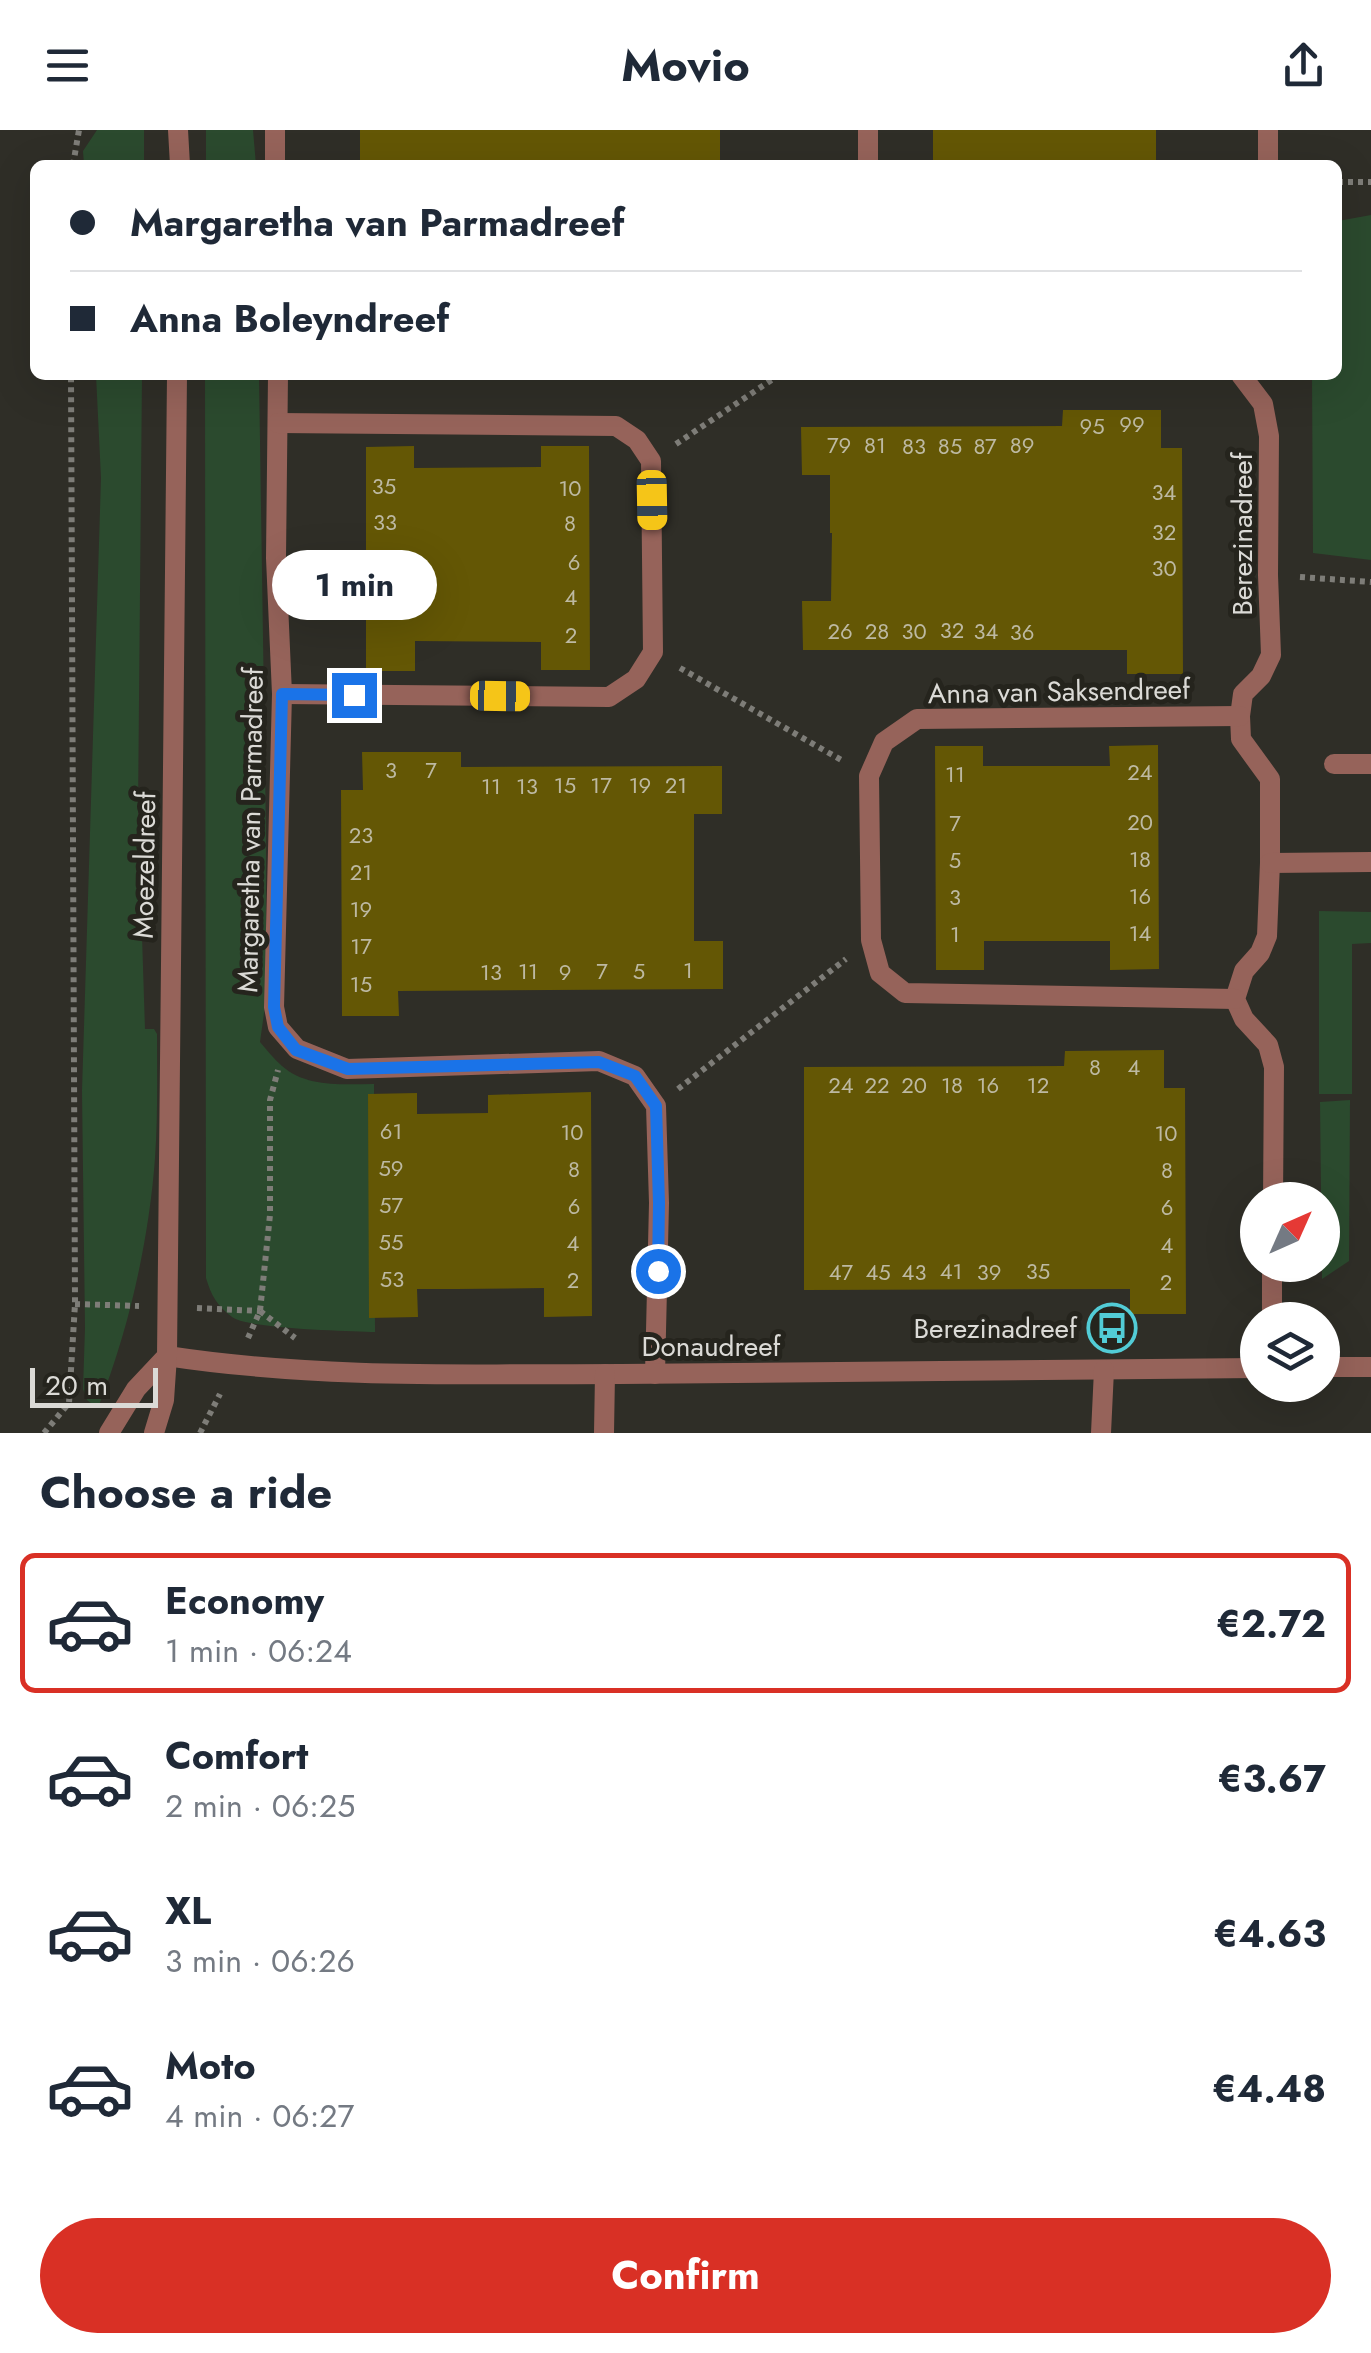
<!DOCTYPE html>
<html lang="en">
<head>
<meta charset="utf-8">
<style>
  body { margin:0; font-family:Jost,sans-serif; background:#f2f2f3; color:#1f2937; height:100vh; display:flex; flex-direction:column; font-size:38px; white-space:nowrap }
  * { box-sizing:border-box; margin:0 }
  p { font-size:32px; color:#747a83 }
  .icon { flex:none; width:55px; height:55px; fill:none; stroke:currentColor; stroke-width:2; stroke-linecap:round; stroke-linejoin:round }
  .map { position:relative; height:1303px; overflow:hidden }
  .sheet { display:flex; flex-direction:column; background:#fff; flex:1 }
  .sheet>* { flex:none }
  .hud { position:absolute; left:30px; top:30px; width:1312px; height:220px; border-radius:15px; box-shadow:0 10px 40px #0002; display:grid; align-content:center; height:220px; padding:0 40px; background:#fff }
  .needle { width:65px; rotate:45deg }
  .fabs { position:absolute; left:1240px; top:1052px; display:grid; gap:20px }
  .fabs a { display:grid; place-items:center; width:100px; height:100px; border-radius:50%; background:#fff; box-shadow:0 10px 40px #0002; font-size:50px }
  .scale { position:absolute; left:30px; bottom:25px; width:128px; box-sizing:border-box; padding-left:10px; border:5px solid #dbdad6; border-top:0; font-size:28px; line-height:35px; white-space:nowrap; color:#dbdad6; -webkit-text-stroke:8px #25241d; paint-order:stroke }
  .end { position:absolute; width:45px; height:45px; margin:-22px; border:12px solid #1a73e8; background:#fff; box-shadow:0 0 0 5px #fff }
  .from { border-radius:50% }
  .bubble { position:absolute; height:70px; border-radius:35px; background:#fff; box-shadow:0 10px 40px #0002; font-size:32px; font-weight:700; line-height:70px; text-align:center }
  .car { position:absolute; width:30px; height:60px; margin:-30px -15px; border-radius:12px; box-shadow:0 0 8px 2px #0007; background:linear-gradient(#f5c518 24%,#345 0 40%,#f5c518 0 76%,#345 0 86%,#f5c518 0) }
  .hud b { display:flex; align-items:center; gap:35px; height:95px; font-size:38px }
  .hud b+b { border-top:2px solid #e0e1e3 }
  .hud i { width:25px; height:25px; background:#1f2937 }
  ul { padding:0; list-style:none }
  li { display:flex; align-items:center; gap:30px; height:140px; margin:0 20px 15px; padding:0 20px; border:5px solid transparent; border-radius:15px }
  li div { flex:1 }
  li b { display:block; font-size:38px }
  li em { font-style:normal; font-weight:700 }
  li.on { border-color:#d93025 }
  li>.icon { width:90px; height:90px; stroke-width:1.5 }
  h2 { padding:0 40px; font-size:45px; line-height:120px }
  .action { display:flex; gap:20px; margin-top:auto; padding:20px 40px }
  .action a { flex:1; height:115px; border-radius:60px; background:#d93025; color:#fff; font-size:40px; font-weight:700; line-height:115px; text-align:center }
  header { display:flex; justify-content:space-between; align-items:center; height:130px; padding:0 40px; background:#fff; font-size:45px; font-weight:700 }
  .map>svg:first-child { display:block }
  .green { fill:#2b4a2e }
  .building { fill:#645705 }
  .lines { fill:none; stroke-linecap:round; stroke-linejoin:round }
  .path { stroke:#7e7d78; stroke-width:6; stroke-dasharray:5 5; stroke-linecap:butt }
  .minor { stroke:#96635a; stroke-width:20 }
  .tertiary { stroke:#96635a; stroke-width:20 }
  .route { stroke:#1a73e8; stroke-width:12 }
  .labels { text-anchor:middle; stroke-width:10; stroke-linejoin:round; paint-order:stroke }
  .number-label { font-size:22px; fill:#bdb9a2 }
  .street-label { font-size:28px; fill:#dbdad6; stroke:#25241d }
  .poi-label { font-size:28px; fill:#dbdad6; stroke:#25241d; text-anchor:end }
</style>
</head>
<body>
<header><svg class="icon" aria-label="menu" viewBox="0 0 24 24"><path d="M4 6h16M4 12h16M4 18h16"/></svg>Movio<svg class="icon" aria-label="share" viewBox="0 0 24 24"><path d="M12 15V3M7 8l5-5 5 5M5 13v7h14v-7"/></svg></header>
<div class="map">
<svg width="1371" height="1303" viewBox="0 0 1371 1303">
  <rect width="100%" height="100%" fill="#2f2e27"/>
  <g class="green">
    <path d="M97,0h47v35h-60l-1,-14z"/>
    <path d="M206,0h47l3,35h-50z"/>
    <path d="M1371,85v345l-58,-7 -1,-178h26v-154z"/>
    <path d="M96,245h46l-4,436 7,218h9l3,5c0,41 1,83 -2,124 -6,82 -26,171 -56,247l-3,2 -9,-7 -4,-11 2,-61 -3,-237 19,-613z"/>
    <path d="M205,245h54l7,459v165l-6,43c7,8 14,17 22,24 25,22 61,18 92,18l1,248c-25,-1 -127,-3 -143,-15 -15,-11 -21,-22 -26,-39z"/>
    <path d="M1319,781l52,1v31l-19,1v150h-33z"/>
    <path d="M1350,970l-1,161 -27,18 -2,-177z"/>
  </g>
  <g class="building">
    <rect x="360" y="0" width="360" height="35"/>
    <rect x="933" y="0" width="223" height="35"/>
    <path d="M1063,280h98v38h21l1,226h-56v-24h-324l-1,-49h29l1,-68h-2v-58h-28l-1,-48 261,-1z"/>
    <path d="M414,316v22l127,-1v-21h48l1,224h-49v-28l-126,-1v30h-49v-224z"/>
    <path d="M1158,615l1,224 -49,1v-29h-126v29h-48l-1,-224h48v20h127l-1,-20z"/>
    <path d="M362,622h99v15l261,-1v48h-28v127h29v48l-325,2 1,25h-57l-1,-226h22z"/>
    <path d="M1164,920v38h21l1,226h-56v-25l-326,1v-223l260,-1 1,-15z"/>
    <path d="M591,962l1,224 -48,1v-29l-88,1h-39l1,28 -49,1 -1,-224 49,-1v21l71,-1v-18z"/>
  </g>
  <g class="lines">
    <g class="path">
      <path d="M73,35l6,-35"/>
      <path d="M1338,52h33"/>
      <path d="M676,314l103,-69"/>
      <path d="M1300,447l71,5"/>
      <path d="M680,538l163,93"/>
      <path d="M678,959l168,-130"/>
      <path d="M75,1174l64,2"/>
      <path d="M197,1178l63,3"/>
      <path d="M260,1181l35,27"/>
      <path d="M248,1208l12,-27 10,-96v-115l8,-30"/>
      <path d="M44,1303l25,-30 6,-99 -4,-929"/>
      <path d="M200,1303l20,-39"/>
    </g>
    <g class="minor">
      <path d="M275,0v35"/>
      <path d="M868,0v35"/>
      <path d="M1268,0v35"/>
      <path d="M278,245l-2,183 6,136 -8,313 4,20 19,22 50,20 252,-8 36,15 21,30 3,97 -4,171"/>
      <path d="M1241,245l22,29 6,32 -1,139 3,80 -10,21 -18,18 -3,22 1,23 29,40v84l-3,73 -7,17 -16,18 -9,28 9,20 24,26 6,22 -1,133"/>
      <path d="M278,293l338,3 21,14 14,21 2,191 -17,27 -27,18 -327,-3"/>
      <path d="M1334,634h37"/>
      <path d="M1270,733l101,-1"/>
      <path d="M1235,869l-330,-6 -25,-20 -9,-33 -2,-164 15,-34 33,-23 323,-3"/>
      <path d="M1272,1190v-55"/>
      <path d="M167,1226c150,23 302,18 454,18 212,-1 424,-2 637,-6"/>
      <path d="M1322,1237h49"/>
      <path d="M604,1303l1,-59"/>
      <path d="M1101,1303l3,-63"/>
    </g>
    <g class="tertiary">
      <path d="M178,0l2,35"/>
      <path d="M109,1303l27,-44 31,-33"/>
      <path d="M154,1303l10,-33 3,-44 10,-981"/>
    </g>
  </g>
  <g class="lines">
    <path class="route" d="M354,565l-72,-1 -8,313 4,20 18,23 52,19 251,-7 36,14 21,30 3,97 -1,68"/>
  </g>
  <defs>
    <g id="bus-ring" transform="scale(2.5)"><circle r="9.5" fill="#25241d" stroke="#52ccd6" stroke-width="1.5"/><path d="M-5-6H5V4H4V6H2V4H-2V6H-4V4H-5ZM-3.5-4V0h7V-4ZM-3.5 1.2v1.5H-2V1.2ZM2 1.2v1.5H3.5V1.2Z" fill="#52ccd6"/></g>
  </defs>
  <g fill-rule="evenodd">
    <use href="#bus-ring" x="1112" y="1198"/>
  </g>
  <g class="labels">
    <g class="number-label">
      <text x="1132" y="302">99</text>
      <text x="1092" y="304">95</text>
      <text x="839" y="323">79</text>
      <text x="875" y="323">81</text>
      <text x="1022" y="323">89</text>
      <text x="914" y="324">83</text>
      <text x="950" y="324">85</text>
      <text x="985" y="324">87</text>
      <text x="384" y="364">35</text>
      <text x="570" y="366">10</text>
      <text x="1164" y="370">34</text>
      <text x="385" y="400">33</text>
      <text x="570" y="401">8</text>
      <text x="1164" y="410">32</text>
      <text x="574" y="440">6</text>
      <text x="1164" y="446">30</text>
      <text x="571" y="475">4</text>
      <text x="952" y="508">32</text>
      <text x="840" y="509">26</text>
      <text x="877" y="509">28</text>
      <text x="914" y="509">30</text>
      <text x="986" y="509">34</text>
      <text x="1022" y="510">36</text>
      <text x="571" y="513">2</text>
      <text x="391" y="648">3</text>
      <text x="431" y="648">7</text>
      <text x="1140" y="650">24</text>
      <text x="955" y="652">11</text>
      <text x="565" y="663">15</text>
      <text x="601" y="663">17</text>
      <text x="640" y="663">19</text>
      <text x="676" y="663">21</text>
      <text x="491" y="664">11</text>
      <text x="527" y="664">13</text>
      <text x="1140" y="700">20</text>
      <text x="955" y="701">7</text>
      <text x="361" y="713">23</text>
      <text x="1140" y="737">18</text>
      <text x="955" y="738">5</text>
      <text x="361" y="750">21</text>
      <text x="1140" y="774">16</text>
      <text x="955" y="775">3</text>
      <text x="361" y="787">19</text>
      <text x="1140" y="811">14</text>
      <text x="955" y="812">1</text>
      <text x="361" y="824">17</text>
      <text x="688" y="848">1</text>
      <text x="528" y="849">11</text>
      <text x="602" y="849">7</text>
      <text x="639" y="849">5</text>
      <text x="491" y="850">13</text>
      <text x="565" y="850">9</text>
      <text x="361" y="862">15</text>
      <text x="1095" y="945">8</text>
      <text x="1134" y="945">4</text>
      <text x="841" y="963">24</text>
      <text x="877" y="963">22</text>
      <text x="914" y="963">20</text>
      <text x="952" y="963">18</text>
      <text x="988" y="963">16</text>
      <text x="1038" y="963">12</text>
      <text x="391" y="1009">61</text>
      <text x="572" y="1010">10</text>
      <text x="1166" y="1011">10</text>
      <text x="391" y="1046">59</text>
      <text x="574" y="1047">8</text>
      <text x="1167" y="1048">8</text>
      <text x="391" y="1083">57</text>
      <text x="574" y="1084">6</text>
      <text x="1167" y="1085">6</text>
      <text x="391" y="1120">55</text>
      <text x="573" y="1121">4</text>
      <text x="1167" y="1123">4</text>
      <text x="951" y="1149">41</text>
      <text x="1038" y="1149">35</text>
      <text x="841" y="1150">47</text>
      <text x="878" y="1150">45</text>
      <text x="914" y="1150">43</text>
      <text x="989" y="1150">39</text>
      <text x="392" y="1157">53</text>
      <text x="573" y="1158">2</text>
      <text x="1166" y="1160">2</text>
    </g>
    <g class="street-label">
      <text transform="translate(1242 404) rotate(-90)" y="10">Berezinadreef</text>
      <text transform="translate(1059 561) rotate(-1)" y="10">Anna van Saksendreef</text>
      <text transform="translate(250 700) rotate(-89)" y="10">Margaretha van Parmadreef</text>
      <text transform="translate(144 735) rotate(-89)" y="10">Moezeldreef</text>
      <text x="711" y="1226">Donaudreef</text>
    </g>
    <g class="poi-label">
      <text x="1077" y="1208">Berezinadreef</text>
    </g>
  </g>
</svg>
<div class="fabs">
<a><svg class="needle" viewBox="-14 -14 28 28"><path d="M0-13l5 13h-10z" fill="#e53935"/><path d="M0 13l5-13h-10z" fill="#747a83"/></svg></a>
<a><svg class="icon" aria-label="layers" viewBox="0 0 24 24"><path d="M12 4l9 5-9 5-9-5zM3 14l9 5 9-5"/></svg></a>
</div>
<div class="scale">20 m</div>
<i class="end from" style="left:658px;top:1141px"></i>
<i class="end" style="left:354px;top:565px"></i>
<div class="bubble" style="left:272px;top:420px;width:165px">1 min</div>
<i class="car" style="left:652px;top:370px;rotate:179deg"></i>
<i class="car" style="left:500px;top:566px;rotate:91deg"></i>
<div class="hud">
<b><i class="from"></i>Margaretha van Parmadreef</b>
<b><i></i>Anna Boleyndreef</b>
</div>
</div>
<section class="sheet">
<h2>Choose a ride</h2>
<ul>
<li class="on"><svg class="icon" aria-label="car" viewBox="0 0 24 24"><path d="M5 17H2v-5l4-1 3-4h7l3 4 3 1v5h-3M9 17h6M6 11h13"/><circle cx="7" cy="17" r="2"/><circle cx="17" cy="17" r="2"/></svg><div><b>Economy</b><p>1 min · 06:24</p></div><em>€2.72</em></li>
<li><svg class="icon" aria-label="car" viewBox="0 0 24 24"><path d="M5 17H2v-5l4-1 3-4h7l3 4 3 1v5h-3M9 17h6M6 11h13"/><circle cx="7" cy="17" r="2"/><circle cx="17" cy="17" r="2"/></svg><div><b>Comfort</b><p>2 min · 06:25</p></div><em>€3.67</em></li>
<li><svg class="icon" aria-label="car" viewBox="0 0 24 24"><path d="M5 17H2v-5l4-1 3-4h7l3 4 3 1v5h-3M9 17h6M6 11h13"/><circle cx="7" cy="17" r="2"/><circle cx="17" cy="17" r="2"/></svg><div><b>XL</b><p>3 min · 06:26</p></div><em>€4.63</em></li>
<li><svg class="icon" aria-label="car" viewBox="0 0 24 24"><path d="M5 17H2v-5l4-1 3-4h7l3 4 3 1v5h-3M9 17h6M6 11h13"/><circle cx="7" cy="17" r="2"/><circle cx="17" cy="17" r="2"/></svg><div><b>Moto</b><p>4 min · 06:27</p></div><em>€4.48</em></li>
</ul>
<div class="action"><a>Confirm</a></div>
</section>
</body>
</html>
